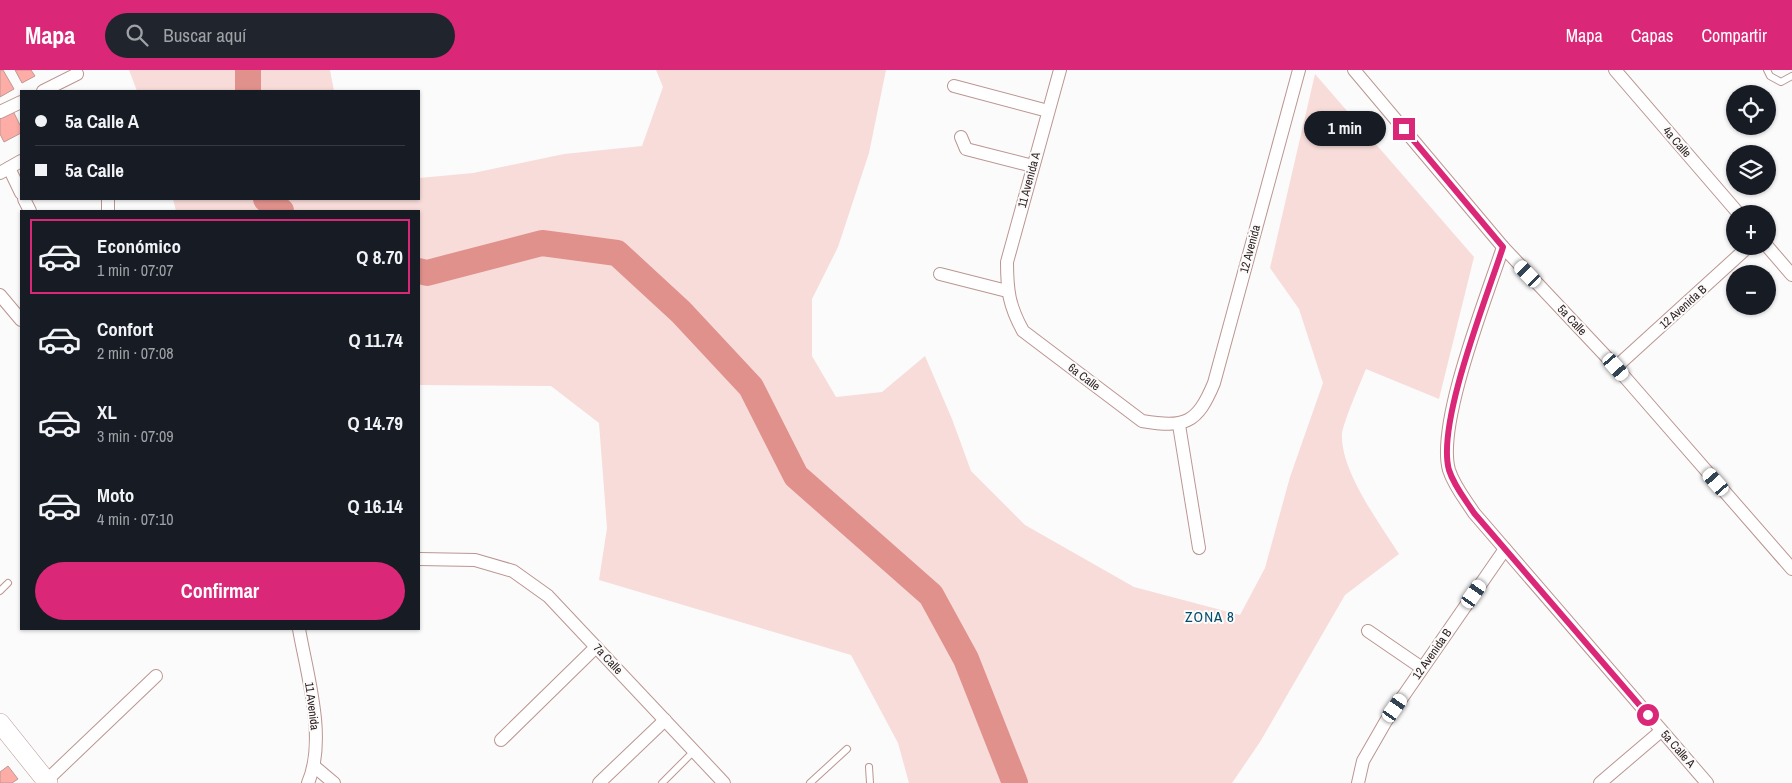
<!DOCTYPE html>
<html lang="es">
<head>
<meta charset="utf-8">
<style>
  body { margin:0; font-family:"Archivo Narrow",sans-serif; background:#20242c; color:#f1f3f6; height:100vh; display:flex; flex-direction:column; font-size:19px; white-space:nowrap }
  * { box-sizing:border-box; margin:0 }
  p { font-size:16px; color:#9ea1a6 }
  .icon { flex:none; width:28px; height:28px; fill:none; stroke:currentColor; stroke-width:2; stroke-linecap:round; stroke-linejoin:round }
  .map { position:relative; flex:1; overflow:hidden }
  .panel { position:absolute; left:20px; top:140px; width:400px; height:420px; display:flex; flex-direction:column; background:#171b24; border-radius:0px; box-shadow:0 1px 4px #0004 }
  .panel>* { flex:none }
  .guide { position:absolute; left:20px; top:20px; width:400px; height:110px; border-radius:0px; box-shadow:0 1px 4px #0004; display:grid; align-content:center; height:110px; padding:0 15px; background:#171b24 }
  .fabs { position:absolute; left:1726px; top:15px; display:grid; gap:10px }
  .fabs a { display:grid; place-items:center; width:50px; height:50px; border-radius:50%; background:#171b24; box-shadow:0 1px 4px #0004; font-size:25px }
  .end { position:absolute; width:22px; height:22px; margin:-11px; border:6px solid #db2777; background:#fff; box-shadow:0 0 0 2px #fff }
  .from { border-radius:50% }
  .bubble { position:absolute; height:35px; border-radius:18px; background:#171b24; box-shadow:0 1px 4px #0004; font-size:16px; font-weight:800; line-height:35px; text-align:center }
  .car { position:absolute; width:15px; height:30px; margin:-15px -8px; border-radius:6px; box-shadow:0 0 4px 1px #0007; background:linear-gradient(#fff 24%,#345 0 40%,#fff 0 76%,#345 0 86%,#fff 0) }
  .guide b { display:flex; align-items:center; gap:18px; height:48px; font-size:19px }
  .guide b+b { border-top:1px solid #363941 }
  .guide i { width:12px; height:12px; background:#f1f3f6 }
  ul { padding:9px 0 0; list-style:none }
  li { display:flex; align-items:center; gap:15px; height:75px; margin:0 10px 8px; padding:0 5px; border:2px solid transparent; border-radius:0px }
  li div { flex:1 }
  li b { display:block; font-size:19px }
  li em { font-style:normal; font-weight:800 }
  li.on { border-color:#db2777 }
  li>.icon { width:45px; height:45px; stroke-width:1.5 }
  .cta { display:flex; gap:10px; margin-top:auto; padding:10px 15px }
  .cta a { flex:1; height:58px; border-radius:30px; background:#db2777; color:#fff; font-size:20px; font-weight:800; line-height:58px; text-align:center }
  header { display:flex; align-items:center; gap:30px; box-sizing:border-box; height:70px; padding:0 25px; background:#db2777; color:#fff }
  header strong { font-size:24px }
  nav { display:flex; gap:28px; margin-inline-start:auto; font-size:18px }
  .search { width:350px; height:45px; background:#20242c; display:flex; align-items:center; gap:12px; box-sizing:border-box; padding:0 18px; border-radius:28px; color:#9ea1a6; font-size:19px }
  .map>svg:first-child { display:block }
  .green { fill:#f8dcd9 }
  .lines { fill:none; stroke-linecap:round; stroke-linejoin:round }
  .river { stroke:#e0918c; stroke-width:26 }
  .building { fill:#feaca6; stroke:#bc9895 }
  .lane-casing { stroke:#ba9692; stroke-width:8 }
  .street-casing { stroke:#ba9692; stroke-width:14 }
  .secondary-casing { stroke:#ba9692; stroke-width:20 }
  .lane { stroke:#fff; stroke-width:6 }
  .street { stroke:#fff; stroke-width:12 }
  .secondary { stroke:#fff; stroke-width:19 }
  .route { stroke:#db2777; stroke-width:6 }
  .labels { text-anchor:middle; stroke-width:4; stroke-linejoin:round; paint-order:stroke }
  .street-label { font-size:12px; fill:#302221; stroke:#fbfbfb }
  .quarter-label { font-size:15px; letter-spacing:1px; fill:#074d6b; stroke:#fbfbfb }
</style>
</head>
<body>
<header>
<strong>Mapa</strong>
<div class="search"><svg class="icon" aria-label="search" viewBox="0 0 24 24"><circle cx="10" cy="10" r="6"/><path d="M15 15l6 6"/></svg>Buscar aquí</div>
<nav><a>Mapa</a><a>Capas</a><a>Compartir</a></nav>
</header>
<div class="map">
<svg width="1792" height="713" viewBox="0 0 1792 713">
  <rect width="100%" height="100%" fill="#fbfbfb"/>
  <g class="green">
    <path d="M129,0h201l4,21h-197z"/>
    <path d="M656,0h230l-17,83 -31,94 -26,52v57l24,41 46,-5 43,-36 27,63 19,52 54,54 109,62 106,28 25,-47 25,-91 33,-94 -24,-74 -29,-41 45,-194 159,183 -35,142 -73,-30c-5,12 -23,54 -24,65 -2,36 38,90 57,120l-54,41 -85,147 -28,41h-323l-11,-40 -47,-88 -252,-75 8,-52 -8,-105 -48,-37 -132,-1v-174h-243l-3,-12h246v-21l54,-5 91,-19 78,-8 21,-59z"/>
  </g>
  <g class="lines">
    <g class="river">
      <path d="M248,0v21"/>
      <path d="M266,129l15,12"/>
      <path d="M419,201l8,2 115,-30 75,10 64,59 70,75 45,89 135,119 35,64 49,124"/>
    </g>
  </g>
  <g class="building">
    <path d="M0,0h3l11,19 -14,8z"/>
    <path d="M15,0h16l4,6 -13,7z"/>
    <path d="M13,41l8,16v6l-17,9 -4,-8v-17z"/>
    <path d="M8,696l10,13 -6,4h-12v-11z"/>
  </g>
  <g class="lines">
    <g class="lane-casing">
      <g id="lane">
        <path d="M1767,0l3,6 11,6 11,-6"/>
        <path d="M0,521l8,-8"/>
        <path d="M869,697l1,16"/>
        <path d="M662,713l32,-32"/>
        <path d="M810,713l37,-34"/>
      </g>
    </g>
    <g class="street-casing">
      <g id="street">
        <path d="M1060,0l-53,192c0,28 2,44 16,69l119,90c43,7 55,3 72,-38l85,-313"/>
        <path d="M1354,0l149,177 113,120 176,202"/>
        <path d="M1615,0l124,144"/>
        <path d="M954,16l94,25"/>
        <path d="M43,21l34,-17"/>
        <path d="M0,42l21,-10"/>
        <path d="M961,67l5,12 67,17"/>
        <path d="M9,98l12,25"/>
        <path d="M0,103l21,-12"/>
        <path d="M24,129l6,12"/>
        <path d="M108,129v12"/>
        <path d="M1767,176l25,29"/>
        <path d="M1503,177c-16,49 -67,177 -54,223 5,16 16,29 25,43l233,270"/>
        <path d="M940,204l67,17"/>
        <path d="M0,225l21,25"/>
        <path d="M1616,297l133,-121"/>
        <path d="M1179,355l20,123"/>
        <path d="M419,489l56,1 38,11 35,25 176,187"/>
        <path d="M299,559c8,46 28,110 9,154"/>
        <path d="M1368,561l54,37"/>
        <path d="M501,670l95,-93"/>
        <path d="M315,697l19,16"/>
        <path d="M46,711l110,-105"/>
        <path d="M599,713l66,-63"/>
        <path d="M1358,713l5,-22 23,-40 119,-172"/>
        <path d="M1600,713l61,-52"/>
      </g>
    </g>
    <g class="secondary-casing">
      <path id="secondary" d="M0,653l48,60"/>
    </g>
    <use href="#lane" class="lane"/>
    <use href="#street" class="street"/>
    <use href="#secondary" class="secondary"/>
  </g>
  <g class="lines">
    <path class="route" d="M1404,59l99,118c-16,50 -67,177 -54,223 5,16 16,29 25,43l174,202"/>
  </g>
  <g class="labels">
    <g class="street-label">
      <text transform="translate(1677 72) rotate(49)" y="4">4a Calle</text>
      <text transform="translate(1029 110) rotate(-75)" y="4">11 Avenida A</text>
      <text transform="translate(1250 179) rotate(-75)" y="4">12 Avenida</text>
      <text transform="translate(1683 237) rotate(-42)" y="4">12 Avenida B</text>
      <text transform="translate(1572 250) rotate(47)" y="4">5a Calle</text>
      <text transform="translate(1084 307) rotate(37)" y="4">6a Calle</text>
      <text transform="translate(1432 584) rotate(-55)" y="4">12 Avenida B</text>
      <text transform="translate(608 589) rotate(47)" y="4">7a Calle</text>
      <text transform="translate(312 636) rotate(83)" y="4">11 Avenida</text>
      <text transform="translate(1678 679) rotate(49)" y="4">5a Calle A</text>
    </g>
    <g class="quarter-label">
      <text x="1210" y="552">ZONA 8</text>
    </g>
  </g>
</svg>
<div class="fabs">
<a><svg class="icon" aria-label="locate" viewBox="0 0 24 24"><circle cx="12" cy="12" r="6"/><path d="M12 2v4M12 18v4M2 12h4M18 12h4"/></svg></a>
<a><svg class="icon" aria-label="layers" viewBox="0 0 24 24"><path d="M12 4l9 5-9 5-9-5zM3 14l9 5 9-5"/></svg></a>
<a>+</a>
<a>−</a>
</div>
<i class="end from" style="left:1648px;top:645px"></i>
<i class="end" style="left:1404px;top:59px"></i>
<div class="bubble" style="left:1304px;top:41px;width:82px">1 min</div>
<i class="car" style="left:1528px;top:204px;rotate:316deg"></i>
<i class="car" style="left:1616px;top:297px;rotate:139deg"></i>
<i class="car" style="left:1716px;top:412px;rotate:319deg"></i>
<i class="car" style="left:1474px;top:524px;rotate:35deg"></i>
<i class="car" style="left:1395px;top:638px;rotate:35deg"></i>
<div class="guide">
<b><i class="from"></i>5a Calle A</b>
<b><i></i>5a Calle</b>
</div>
<section class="panel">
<ul>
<li class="on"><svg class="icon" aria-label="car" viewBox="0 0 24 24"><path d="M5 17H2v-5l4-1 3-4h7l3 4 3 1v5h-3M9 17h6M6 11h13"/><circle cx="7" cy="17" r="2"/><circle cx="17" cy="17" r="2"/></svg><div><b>Económico</b><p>1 min · 07:07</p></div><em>Q 8.70</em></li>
<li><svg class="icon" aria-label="car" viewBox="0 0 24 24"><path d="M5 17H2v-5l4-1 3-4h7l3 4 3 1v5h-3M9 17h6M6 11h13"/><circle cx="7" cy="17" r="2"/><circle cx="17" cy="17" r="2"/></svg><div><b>Confort</b><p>2 min · 07:08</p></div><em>Q 11.74</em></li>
<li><svg class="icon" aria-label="car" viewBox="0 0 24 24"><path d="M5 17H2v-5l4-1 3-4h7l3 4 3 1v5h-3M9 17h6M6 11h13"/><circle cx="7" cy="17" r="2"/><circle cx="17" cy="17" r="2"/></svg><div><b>XL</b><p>3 min · 07:09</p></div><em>Q 14.79</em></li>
<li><svg class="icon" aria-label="car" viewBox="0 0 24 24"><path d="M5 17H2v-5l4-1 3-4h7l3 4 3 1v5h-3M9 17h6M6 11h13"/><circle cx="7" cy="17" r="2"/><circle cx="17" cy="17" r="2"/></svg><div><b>Moto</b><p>4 min · 07:10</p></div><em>Q 16.14</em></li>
</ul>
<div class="cta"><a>Confirmar</a></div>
</section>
</div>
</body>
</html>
